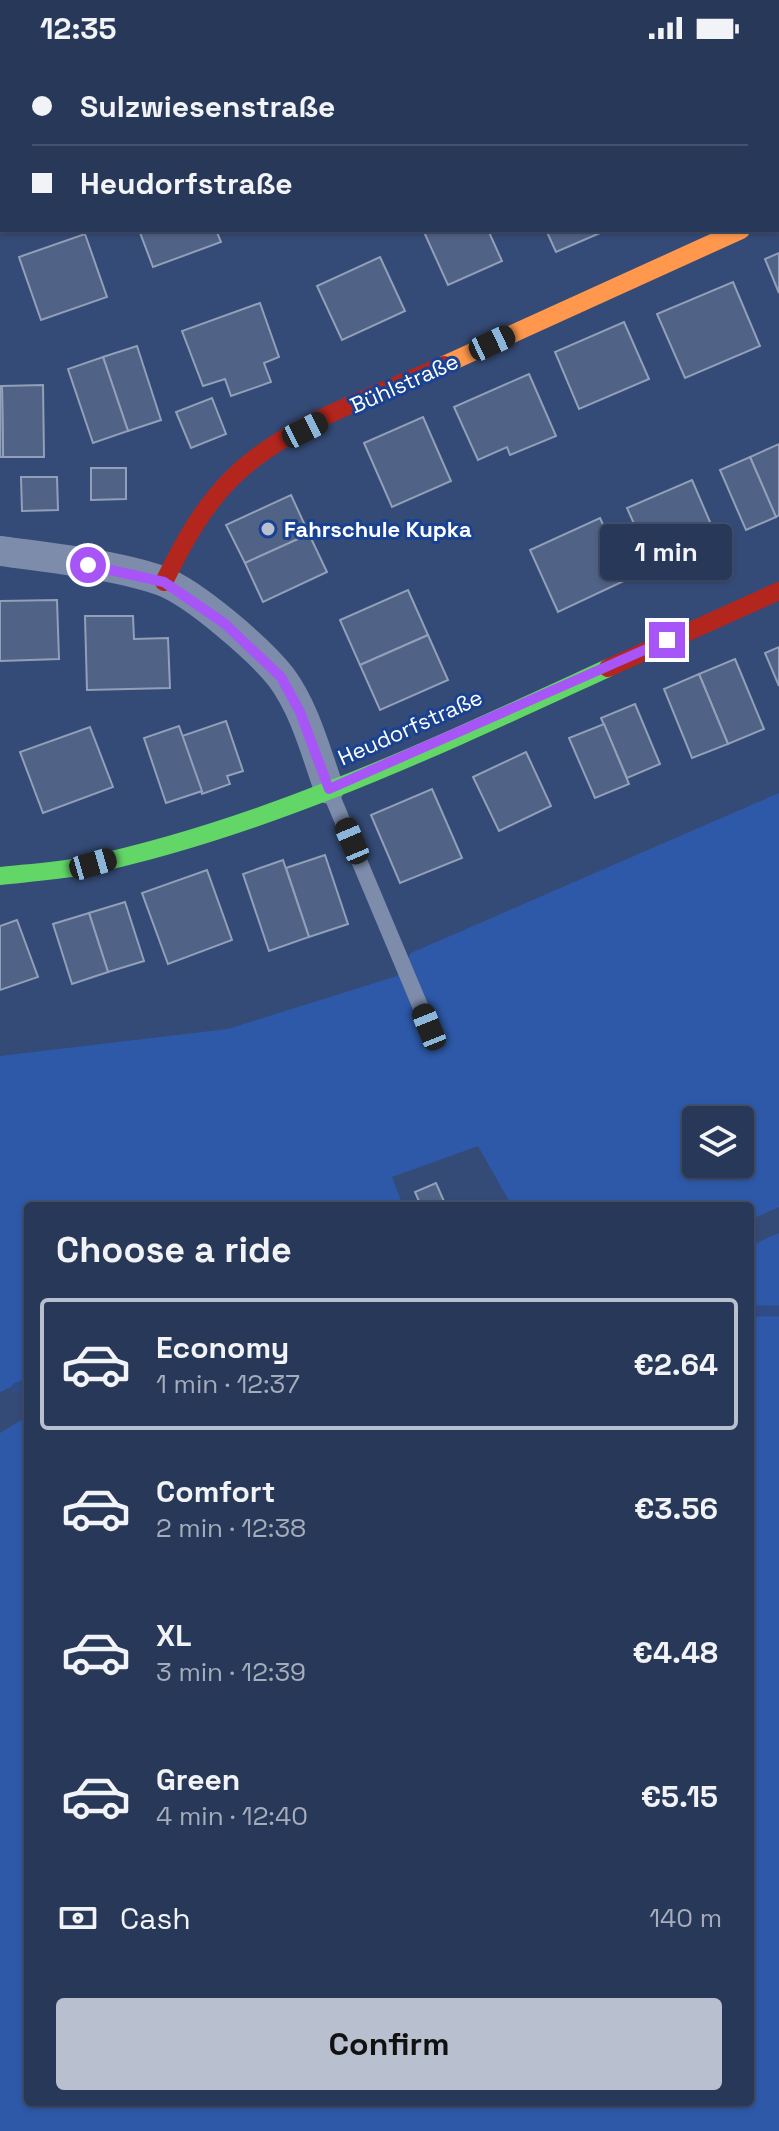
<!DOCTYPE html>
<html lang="en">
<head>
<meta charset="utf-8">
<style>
  body { margin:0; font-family:"Space Grotesk",sans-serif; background:#303f5f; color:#f1f3f6; height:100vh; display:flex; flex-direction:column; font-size:30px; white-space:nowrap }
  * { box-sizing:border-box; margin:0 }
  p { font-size:26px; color:#a5acba }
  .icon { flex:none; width:44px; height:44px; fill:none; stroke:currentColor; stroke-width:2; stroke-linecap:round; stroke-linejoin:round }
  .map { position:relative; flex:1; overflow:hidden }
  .drawer { position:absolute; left:24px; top:1146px; width:730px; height:904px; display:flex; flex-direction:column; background:#283859; border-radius:8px; box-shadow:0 2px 6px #0004,0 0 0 2px #44526f }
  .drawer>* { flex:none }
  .top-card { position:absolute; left:0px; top:0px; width:780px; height:176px; box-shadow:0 2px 6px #0004,0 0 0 2px #44526f; display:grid; align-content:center; height:176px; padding:0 32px; background:#283859 }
  .controls { position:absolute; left:682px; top:1050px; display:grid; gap:16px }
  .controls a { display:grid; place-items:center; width:72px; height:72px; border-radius:8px; background:#283859; box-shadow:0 2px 6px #0004,0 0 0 2px #44526f; font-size:40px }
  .end { position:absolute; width:36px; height:36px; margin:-18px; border:10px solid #a855f7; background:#fff; box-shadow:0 0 0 4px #fff }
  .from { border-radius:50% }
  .bubble { position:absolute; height:56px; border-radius:8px; background:#283859; box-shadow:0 2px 6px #0004,0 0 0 2px #44526f; font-size:26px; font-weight:700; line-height:56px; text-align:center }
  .car { position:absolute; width:24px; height:48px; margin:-24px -12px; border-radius:10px; box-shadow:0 0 6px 2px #0007; background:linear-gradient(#222 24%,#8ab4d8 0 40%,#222 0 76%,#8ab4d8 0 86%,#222 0) }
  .top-card b { display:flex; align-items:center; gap:28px; height:76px; font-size:30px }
  .top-card b+b { border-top:2px solid #44526f }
  .top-card i { width:20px; height:20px; background:#f1f3f6 }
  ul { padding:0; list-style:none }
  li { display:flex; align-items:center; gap:24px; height:132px; margin:0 16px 12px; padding:0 16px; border:4px solid transparent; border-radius:8px }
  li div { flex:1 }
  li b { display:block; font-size:30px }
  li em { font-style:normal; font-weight:700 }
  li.on { border-color:#b8c0cf }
  li>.icon { width:72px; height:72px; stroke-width:1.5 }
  h2 { padding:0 32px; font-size:36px; line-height:96px }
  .pay { display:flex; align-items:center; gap:20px; height:88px; padding:0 32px; font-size:30px }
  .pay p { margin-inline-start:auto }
  .cta { display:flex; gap:16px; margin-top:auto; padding:16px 32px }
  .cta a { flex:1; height:92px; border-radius:8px; background:#b8c0cf; color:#111; font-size:32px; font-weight:700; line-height:92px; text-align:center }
  .status { display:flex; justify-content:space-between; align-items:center; height:56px; padding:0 40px; background:#283859; direction:ltr }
  .status svg { height:22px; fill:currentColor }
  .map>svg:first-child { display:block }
  .green { fill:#2e59a8; fill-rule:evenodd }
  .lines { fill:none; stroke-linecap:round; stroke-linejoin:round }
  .stream { stroke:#304c86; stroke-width:11 }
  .building { fill:#506285; stroke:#929fb8; stroke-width:2 }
  .lane { stroke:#7d8caa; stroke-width:16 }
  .street { stroke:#7d8caa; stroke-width:30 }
  .fast { stroke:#63d668; stroke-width:18 }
  .slow { stroke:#ff974d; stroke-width:18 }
  .jam { stroke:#b3261e; stroke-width:18 }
  .route { stroke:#a855f7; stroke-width:10 }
  .poi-dot { fill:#b8c0cf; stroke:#1a4292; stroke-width:3 }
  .labels { text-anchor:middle; stroke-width:6; stroke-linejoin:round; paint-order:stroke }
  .street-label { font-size:22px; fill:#fff; stroke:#1a4292 }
  .poi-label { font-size:22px; font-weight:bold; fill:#fff; stroke:#1a4292; text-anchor:start }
</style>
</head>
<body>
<div class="status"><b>12:35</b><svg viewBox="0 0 49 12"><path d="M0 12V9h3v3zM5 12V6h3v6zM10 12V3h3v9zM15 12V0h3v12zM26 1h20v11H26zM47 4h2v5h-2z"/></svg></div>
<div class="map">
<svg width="779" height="2075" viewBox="0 0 779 2075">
  <rect width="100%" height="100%" fill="#354b77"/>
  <g class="green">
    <path d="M779,737v414l-29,13v-14h-238l-34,-60 -86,31 11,29h-375v173l-28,13v-336l228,-27 169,-53 14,-23zM696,1064h44v44h-44z"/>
    <path d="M779,1177v898h-779v-698l28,-17v686h722v-856z"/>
  </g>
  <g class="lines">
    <g class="stream">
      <path d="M750,1255h29"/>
      <path d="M17,1332l11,-4"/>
    </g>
  </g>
  <g class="building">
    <path d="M574,0h70l-69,2z"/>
    <path d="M2,14v63l-2,-6z"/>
    <path d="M139,174h77l5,12 -68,25z"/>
    <path d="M430,174h58l14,31 -54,24 -24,-53z"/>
    <path d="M546,174h61l-51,22z"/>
    <path d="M85,178l22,63 -66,23 -22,-63z"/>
    <path d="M779,197v40l-14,-34z"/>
    <path d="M380,201l25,54 -63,29 -25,-54z"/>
    <path d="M733,226l27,64 -75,32 -28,-64z"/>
    <path d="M260,247l19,54 -15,6 7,19 -40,14 -6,-17 -22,7 -21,-55z"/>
    <path d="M624,266l25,57 -70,30 -24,-57z"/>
    <path d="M137,290l24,74 -33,11 -25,-74z"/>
    <path d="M103,301l25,74 -35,12 -25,-74z"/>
    <path d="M529,318l27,62 -46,19 -3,-8 -29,13 -24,-53z"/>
    <path d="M43,329l1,72h-41l-1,-71z"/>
    <path d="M0,330h2l1,71h-3z"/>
    <path d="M212,342l14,36 -35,14 -15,-36z"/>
    <path d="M423,361l28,64 -59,26 -28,-64z"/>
    <path d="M779,388v71l-3,2 -26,-60z"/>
    <path d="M750,401l26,60 -30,13 -26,-60z"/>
    <path d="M91,412h35v31l-35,1z"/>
    <path d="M21,421h36l1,33 -36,1z"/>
    <path d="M692,424l27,63 -64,28 -28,-63z"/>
    <path d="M291,439l18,39 -64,29 -19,-38z"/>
    <path d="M600,462l28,61 -70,33 -28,-62z"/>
    <path d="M309,478l18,38 -64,30 -18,-39z"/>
    <path d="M408,534l20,45 -68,30 -20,-45z"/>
    <path d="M57,544l2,59 -59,2v-60z"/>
    <path d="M85,560h48l1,23 34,-1 2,50 -83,2z"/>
    <path d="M428,579l20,45 -68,30 -20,-45z"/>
    <path d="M779,591v39l-14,-33z"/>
    <path d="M735,603l29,70 -36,15 -29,-70z"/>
    <path d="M699,618l29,70 -36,14 -28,-69z"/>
    <path d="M635,648l25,60 -33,14 -26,-60z"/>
    <path d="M226,665l17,50 -16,5 3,8 -28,10 -20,-58z"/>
    <path d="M604,668l25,60 -34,14 -26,-60z"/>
    <path d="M179,670l23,65 -36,12 -22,-65z"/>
    <path d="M90,671l23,60 -70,26 -23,-61z"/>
    <path d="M526,696l25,54 -52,25 -26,-54z"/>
    <path d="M432,733l30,69 -62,25 -29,-68z"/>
    <path d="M325,799l23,69 -39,13 -23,-69z"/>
    <path d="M283,804l26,77 -40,14 -26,-77z"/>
    <path d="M207,814l25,70 -64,24 -26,-71z"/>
    <path d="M125,846l19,59 -36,11 -19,-59z"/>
    <path d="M89,857l19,59 -36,12 -19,-60z"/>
    <path d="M17,864l21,57 -38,13v-64z"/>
    <path d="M436,1127l10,23h-25l-6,-14z"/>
  </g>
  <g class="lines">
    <path class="lane" d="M329,733l100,238"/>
    <g class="street">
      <path d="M216,0v2"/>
      <path d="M417,2l5,-2"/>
      <path d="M0,154h2"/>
      <path d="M778,157h1"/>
      <path d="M0,495c47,6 118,14 162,30 32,12 98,69 119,96 24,32 35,76 48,112"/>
    </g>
    <path class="fast" d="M0,820c28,-3 57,-5 85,-10 181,-38 355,-121 523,-198"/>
    <path class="slow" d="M444,309l297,-135"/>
    <g class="jam">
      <path d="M164,526c18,-37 38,-74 67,-103 56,-56 142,-82 213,-114"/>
      <path d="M608,612l171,-77"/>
    </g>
  </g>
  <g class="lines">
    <path class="route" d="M88,509l76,17 60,41 57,54 19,35 29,77 338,-149"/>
  </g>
  <circle class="poi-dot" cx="268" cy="473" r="8"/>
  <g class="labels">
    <g class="street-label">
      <text transform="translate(404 327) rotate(-24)" y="8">Bühlstraße</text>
      <text transform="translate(410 671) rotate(-24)" y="8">Heudorfstraße</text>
    </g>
    <g class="poi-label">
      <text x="284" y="481">Fahrschule Kupka</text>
    </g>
  </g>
</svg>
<div class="controls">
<a><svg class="icon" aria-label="layers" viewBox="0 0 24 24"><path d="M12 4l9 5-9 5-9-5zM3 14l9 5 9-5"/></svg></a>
</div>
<i class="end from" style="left:88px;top:509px"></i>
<i class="end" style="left:667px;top:584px"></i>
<div class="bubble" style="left:600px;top:468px;width:132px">1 min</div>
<i class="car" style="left:492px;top:287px;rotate:65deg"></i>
<i class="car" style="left:305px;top:374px;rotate:63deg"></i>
<i class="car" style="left:352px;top:785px;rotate:337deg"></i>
<i class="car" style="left:93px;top:808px;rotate:74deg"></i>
<i class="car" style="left:429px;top:971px;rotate:338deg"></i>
<div class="top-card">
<b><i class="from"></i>Sulzwiesenstraße</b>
<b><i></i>Heudorfstraße</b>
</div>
<section class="drawer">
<h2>Choose a ride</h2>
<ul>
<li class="on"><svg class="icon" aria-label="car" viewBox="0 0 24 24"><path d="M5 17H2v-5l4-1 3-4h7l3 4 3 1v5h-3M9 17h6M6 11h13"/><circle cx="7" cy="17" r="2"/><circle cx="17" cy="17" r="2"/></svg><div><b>Economy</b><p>1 min · 12:37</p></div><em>€2.64</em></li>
<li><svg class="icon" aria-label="car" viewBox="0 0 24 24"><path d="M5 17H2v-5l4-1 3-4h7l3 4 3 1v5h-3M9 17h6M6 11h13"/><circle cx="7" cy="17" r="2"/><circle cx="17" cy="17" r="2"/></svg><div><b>Comfort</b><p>2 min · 12:38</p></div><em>€3.56</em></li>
<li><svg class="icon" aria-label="car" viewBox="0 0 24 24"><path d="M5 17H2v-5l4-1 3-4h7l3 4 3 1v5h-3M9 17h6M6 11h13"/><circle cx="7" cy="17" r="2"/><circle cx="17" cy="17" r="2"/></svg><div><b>XL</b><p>3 min · 12:39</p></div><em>€4.48</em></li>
<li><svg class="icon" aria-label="car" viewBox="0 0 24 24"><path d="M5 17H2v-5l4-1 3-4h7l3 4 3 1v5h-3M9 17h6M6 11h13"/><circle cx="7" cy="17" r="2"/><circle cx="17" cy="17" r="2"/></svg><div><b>Green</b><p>4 min · 12:40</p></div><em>€5.15</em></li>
</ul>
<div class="pay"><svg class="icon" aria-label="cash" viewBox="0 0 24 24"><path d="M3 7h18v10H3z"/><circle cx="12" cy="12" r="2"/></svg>Cash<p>140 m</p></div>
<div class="cta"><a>Confirm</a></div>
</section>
</div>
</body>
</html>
